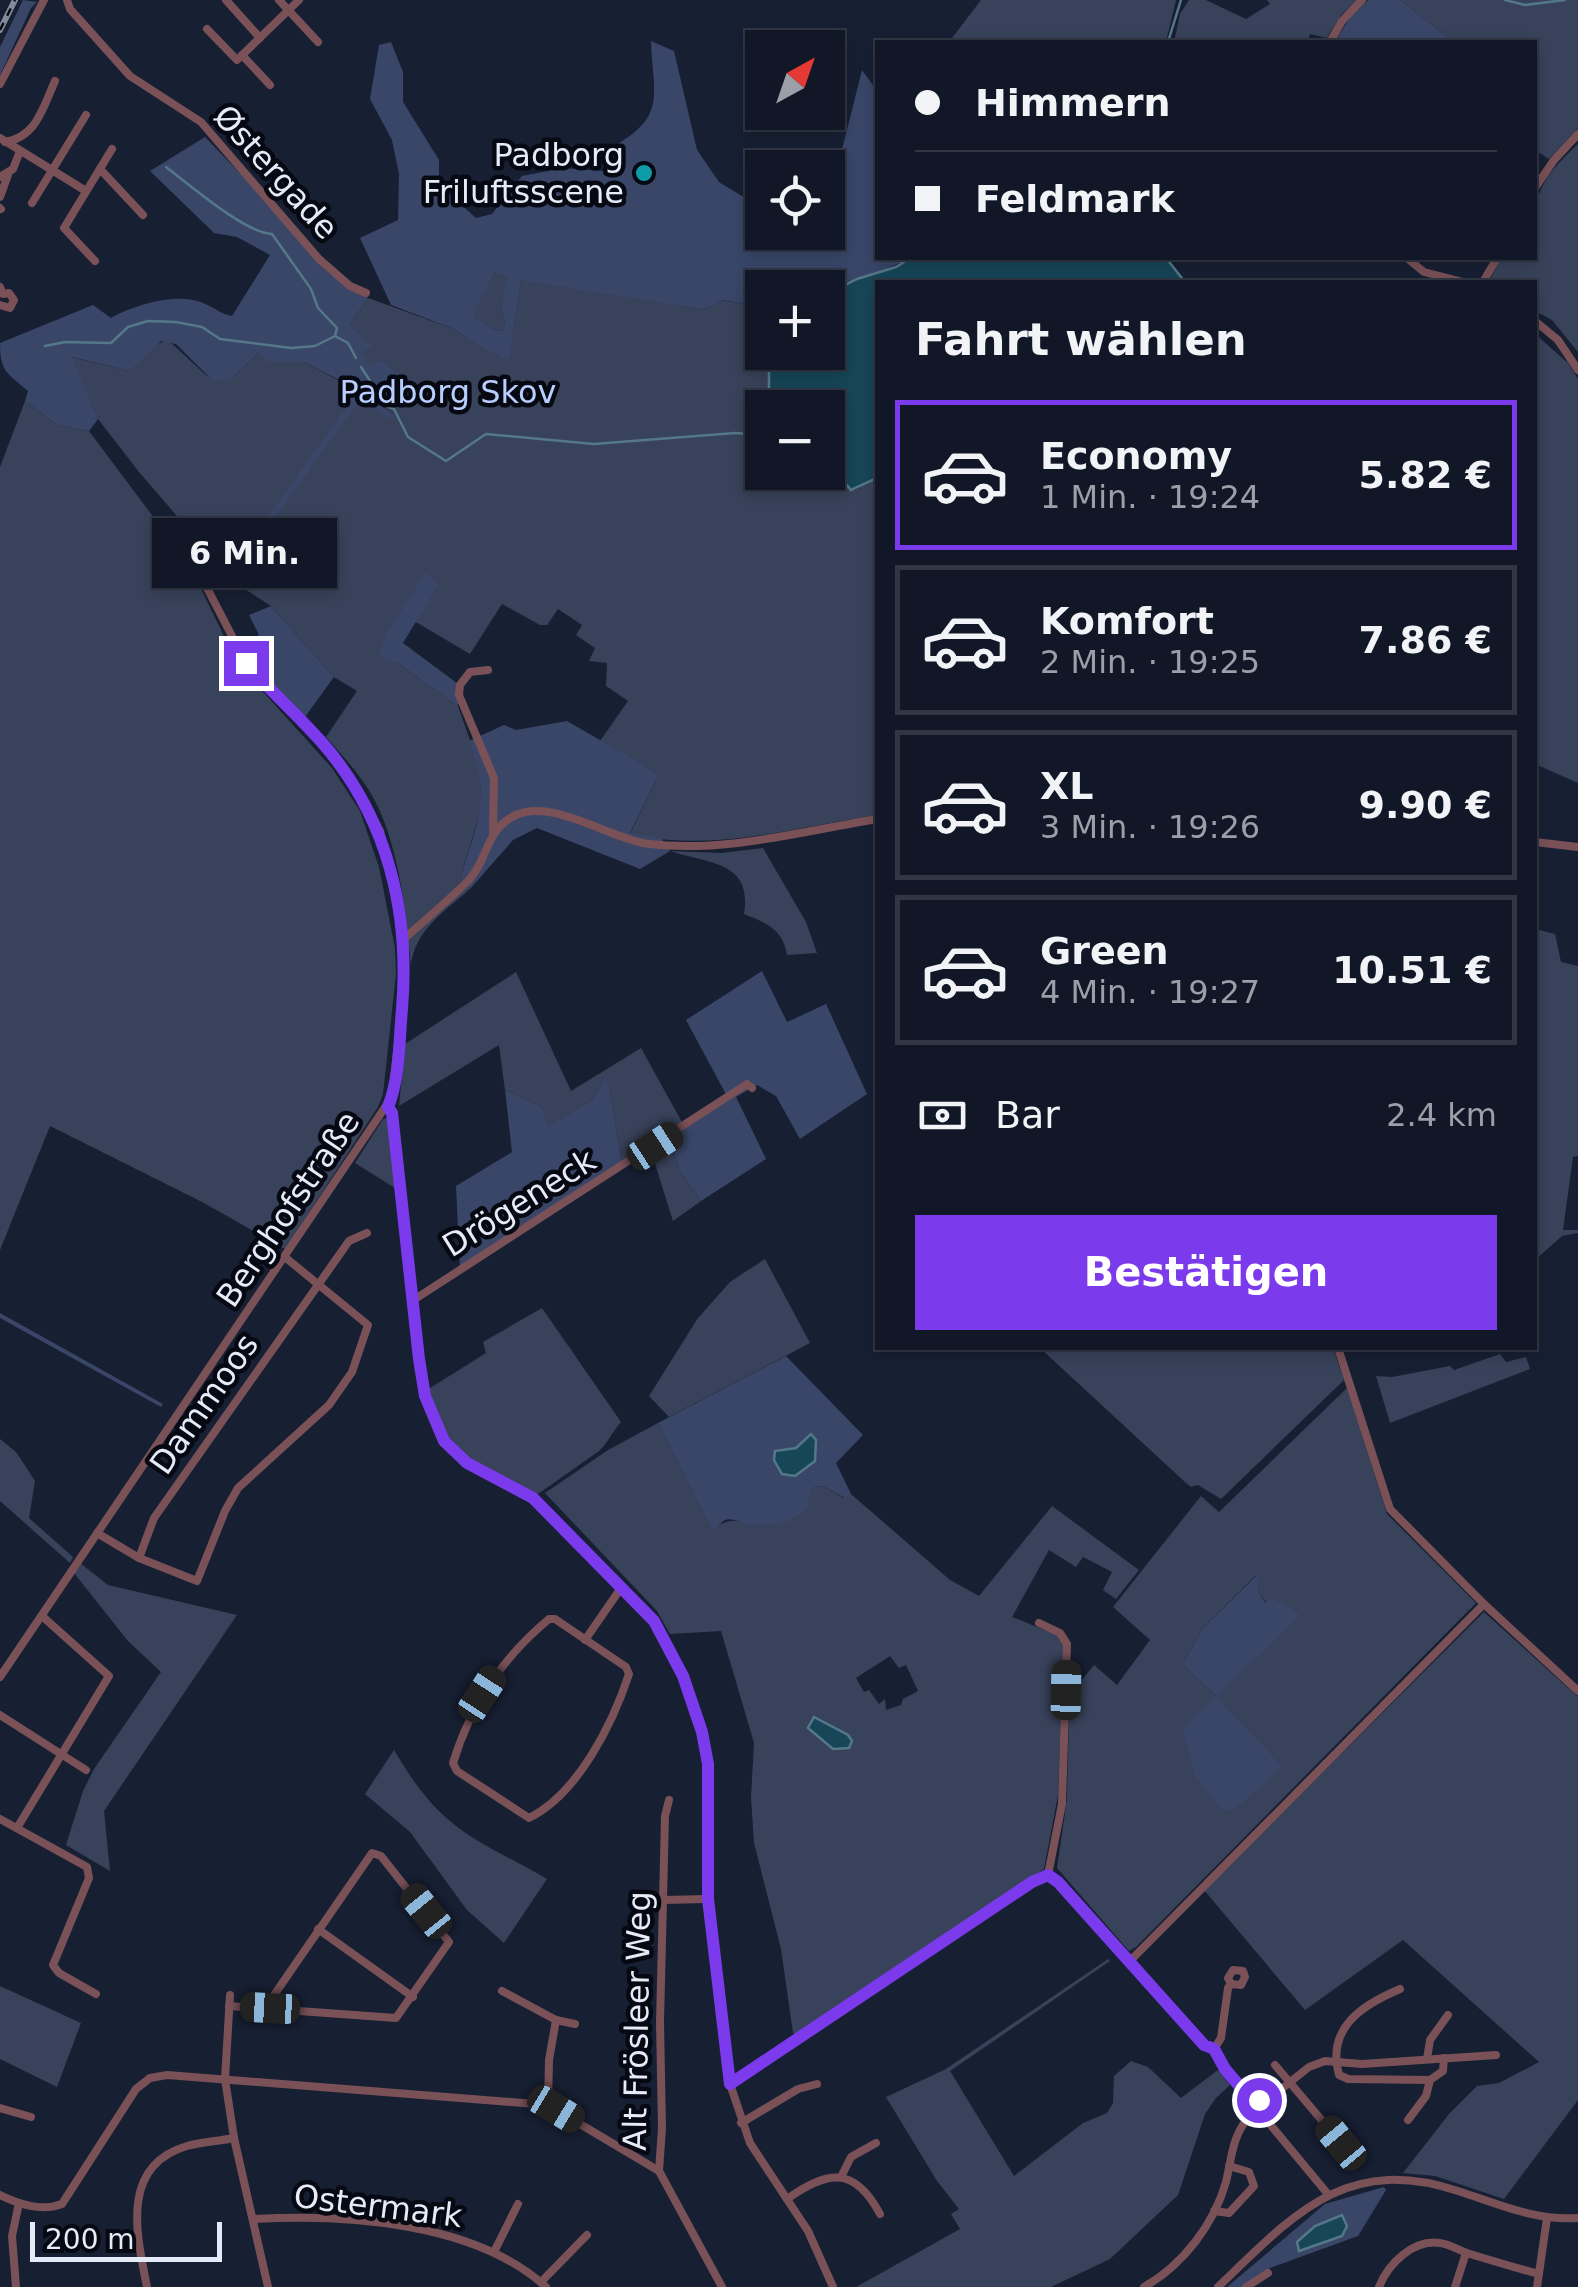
<!DOCTYPE html>
<html lang="de">
<head>
<meta charset="utf-8">
<style>
  body { margin:0; font-family:"DejaVu Sans",sans-serif; background:#1a202e; color:#f1f3f6; height:100vh; display:flex; flex-direction:column; font-size:38px; white-space:nowrap }
  * { box-sizing:border-box; margin:0 }
  p { font-size:32px; color:#9c9fa7 }
  .icon { flex:none; width:55px; height:55px; fill:none; stroke:currentColor; stroke-width:2; stroke-linecap:round; stroke-linejoin:round }
  .map { position:relative; flex:1; overflow:hidden }
  .sheet { position:absolute; left:875px; top:280px; width:662px; height:1070px; display:flex; flex-direction:column; background:#111726; border-radius:0px; box-shadow:0 5px 15px #0003,0 0 0 2px #303643 }
  .sheet>* { flex:none }
  .guide { position:absolute; left:875px; top:40px; width:662px; height:220px; border-radius:0px; box-shadow:0 5px 15px #0003,0 0 0 2px #303643; display:grid; align-content:center; height:220px; padding:0 40px; background:#111726 }
  .needle { width:65px; rotate:40deg }
  .tools { position:absolute; left:745px; top:30px; display:grid; gap:20px }
  .tools a { display:grid; place-items:center; width:100px; height:100px; border-radius:0px; background:#111726; box-shadow:0 5px 15px #0003,0 0 0 2px #303643; font-size:50px }
  .scale { position:absolute; left:30px; bottom:25px; width:192px; box-sizing:border-box; padding-left:10px; border:5px solid #e5ebf8; border-top:0; font-size:28px; line-height:35px; white-space:nowrap; color:#e5ebf8; -webkit-text-stroke:8px #060912; paint-order:stroke }
  .end { position:absolute; width:45px; height:45px; margin:-22px; border:12px solid #7c3aed; background:#fff; box-shadow:0 0 0 5px #fff }
  .from { border-radius:50% }
  .bubble { position:absolute; height:70px; border-radius:0px; background:#111726; box-shadow:0 5px 15px #0003,0 0 0 2px #303643; font-size:32px; font-weight:600; line-height:70px; text-align:center }
  .car { position:absolute; width:30px; height:60px; margin:-30px -15px; border-radius:12px; box-shadow:0 0 8px 2px #0007; background:linear-gradient(#222 24%,#8ab4d8 0 40%,#222 0 76%,#8ab4d8 0 86%,#222 0) }
  .guide b { display:flex; align-items:center; gap:35px; height:95px; font-size:38px }
  .guide b+b { border-top:2px solid #303643 }
  .guide i { width:25px; height:25px; background:#f1f3f6 }
  ul { padding:0; list-style:none }
  li { display:flex; align-items:center; gap:30px; height:150px; margin:0 20px 15px; padding:0 20px; border:5px solid #303643; border-radius:0px }
  li div { flex:1 }
  li b { display:block; font-size:38px }
  li em { font-style:normal; font-weight:600 }
  li.current { border-color:#7c3aed }
  li>.icon { width:90px; height:90px; stroke-width:1.5 }
  h2 { padding:0 40px; font-size:45px; line-height:120px }
  .pay { display:flex; align-items:center; gap:25px; height:110px; padding:0 40px; font-size:38px }
  .pay p { margin-inline-start:auto }
  .cta { display:flex; gap:20px; margin-top:auto; padding:20px 40px }
  .cta a { flex:1; height:115px; border-radius:0px; background:#7c3aed; color:#fff; font-size:40px; font-weight:600; line-height:115px; text-align:center }
  .map>svg:first-child { display:block }
  .green { fill:#38425a; fill-rule:evenodd }
  .forest { fill:#394668; fill-rule:evenodd }
  .water { fill:#164658; stroke:#547888; stroke-width:2.5 }
  .lines { fill:none; stroke-linecap:round; stroke-linejoin:round }
  .stream { stroke:#547888; stroke-width:2.5 }
  .minor { stroke:#795157; stroke-width:8 }
  .rail-casing { stroke:#838a9a; stroke-width:6 }
  .rail { stroke:#060912; stroke-width:2.5; stroke-dasharray:8; stroke-linecap:butt }
  .route { stroke:#7c3aed; stroke-width:12 }
  .culture-dot { fill:#0f9aa8; stroke:#060912; stroke-width:4 }
  .labels { text-anchor:middle; stroke-width:9; stroke-linejoin:round; paint-order:stroke }
  .poi-label { font-size:32px; fill:#e5ebf8; stroke:#060912; text-anchor:end }
  .street-label { font-size:32px; fill:#e5ebf8; stroke:#060912 }
  .park-label { font-size:32px; fill:#b9cefe; stroke:#060912 }
</style>
</head>
<body>
<div class="map">
<svg width="1578" height="2287" viewBox="0 0 1578 2287">
  <rect width="100%" height="100%" fill="#171f33"/>
  <g class="green">
    <path d="M981,0h195l-10,42h-217z"/>
    <path d="M1189,0h17l40,19 24,-15 -3,-4h90l-16,15 -14,23 -17,-4 -2,8h-134l6,-28z"/>
    <path d="M1400,0h178v128l-29,31 -14,-9v-108h-81z"/>
    <path d="M1578,144v208l-26,-32 -17,-9v-29h-46l12,-24h34c0,-61 -3,-71 43,-114z"/>
    <path d="M493,273l15,2 -7,33 4,15 -3,8 -10,-2 -20,-13z"/>
    <path d="M521,279l183,31 17,-10 41,7v45l9,1 -2,3 18,42 8,-1 12,10 -45,1v64h66v-28l16,39 11,7 22,-12v337c-79,12 -168,38 -247,19l29,-60 -59,-33 28,-40 -22,-15 1,-23 -18,-2 6,-13 -19,-13 6,-10 -24,-16 -11,16h-7l-38,-21 -32,50 -56,-33 25,-37 -52,49 9,29 62,44 20,57 5,40 -22,72 9,14c-25,22 -55,41 -59,76 -5,-54 -13,-127 -41,-173 -13,-21 -29,-38 -44,-55l31,-46 -23,-14 -63,-71 -37,-24 -95,-110 -41,-53 -27,-62 59,14 24,-26 14,-5 39,36 23,4 28,-27 30,9h16l49,26 -8,21 16,-9 29,19 4,-4 -13,-10 -20,-54 11,-4 -22,-22 18,-27 86,31 26,18 29,13z"/>
    <path d="M1535,334l33,29 10,16v404l-43,-19z"/>
    <path d="M25,401l32,24 32,6 101,135 47,97 95,105 28,43 19,56 16,81 1,26 -13,120 -5,13 -93,142 -81,-46 -154,-77 -50,124v-783z"/>
    <path d="M763,848l43,74 11,31 -30,2c-4,-26 -21,-32 -43,-41 9,-53 -35,-50 -74,-63l51,2z"/>
    <path d="M1535,929l20,5 6,28 17,4v190l-5,1 -10,73h15v3l-16,3 -27,24z"/>
    <path d="M516,972l55,119 70,-43 42,76 -61,39 -15,-86 -14,22 -47,29 -3,-21 -38,-17 -6,-45 -100,61 6,-62z"/>
    <path d="M388,1118l2,2 5,68 -40,-25 28,-44z"/>
    <path d="M668,1139l13,34 20,28 -28,20 -22,-70z"/>
    <path d="M765,1259l45,84 -141,74 -20,-21 49,-78 32,-36z"/>
    <path d="M542,1308l79,114c-9,10 -13,21 -22,29l-61,43c-12,-4 -24,-11 -36,-17 -44,-23 -61,-38 -75,-87l59,-37 -3,-11z"/>
    <path d="M1040,1348h293l11,32 -123,119 -23,-14 -7,2 -5,-4z"/>
    <path d="M1500,1354l6,8 20,-5 4,12 -140,54 -14,-47 16,1 58,-11 4,4z"/>
    <path d="M1347,1388l40,126 89,89 -340,344 -7,4 -72,-83 10,-69 3,-124 11,6 13,-16 23,20 33,-45 -37,-33 88,-111 18,16zM1256,1575l3,18 8,10 -51,93 -32,-30v-4l18,-33z"/>
    <path d="M658,1423l55,107c22,-20 31,-1 56,-5 9,-1 15,-6 25,-6l20,-32 9,-1 21,12 7,-4 99,86 29,16 73,-90 87,64 -23,29 -13,-9 9,-18 -29,-15 -7,10 -27,-17 -37,67 45,18 7,10 -6,150 -14,74 -247,166 -4,-2 -12,-84 -27,-106 -3,-45 3,-55 -33,-112 -51,3 -13,-23 -112,-118 63,-43zM890,1656l9,12 7,-3 12,26 -15,8 -2,6 -15,5 -1,-11 -6,5 -10,-14 -5,2 -8,-14z"/>
    <path d="M0,1439l16,13 19,29 -6,37 44,39 -3,6 -70,-62z"/>
    <path d="M80,1563l28,22 129,30 -133,196 6,60 -44,-26 17,-54 11,-22 67,-97 -33,-31 -54,-68z"/>
    <path d="M1484,1612l94,85v403l-74,99 -69,-23 -32,-3 46,-59 28,-28 22,-3 40,-21 -136,-122 -98,70 -101,-120z"/>
    <path d="M394,1750c13,22 28,45 47,63 30,29 71,45 106,66l-43,64 -37,-33 -57,-78 -45,-38z"/>
    <path d="M1108,1959l2,2 -160,110 64,105 69,-53 24,-10 6,-10 1,-27 17,-15 17,6 33,31 37,-28 12,15 -14,13 -11,16 -27,81 -68,64 -59,28h-195l104,-58 -9,-15 8,-5 -22,-28 -51,-84 60,-28z"/>
    <path d="M0,1986l81,37 -24,64 -57,-28z"/>
  </g>
  <g class="forest">
    <path d="M23,0l14,2 -6,6 -31,67v-28z"/>
    <path d="M1368,0h32l54,42 -118,-2 13,-21z"/>
    <path d="M651,41l23,10 23,99 22,32 36,22 7,-14v42h66v-27l34,-135 15,21 1,167 31,1 -81,35v-6h-66v19l-40,-7 -18,10 -183,-30 -12,81 -29,-14 -26,-18 -63,-24 -31,-67 38,-18 1,-46 -7,-34 -22,-41 9,-54 12,-3 12,30v30l36,58v25l37,33 16,-4 30,-38 41,-8 53,4 -2,-26c53,-30 39,-51 37,-105zM494,273l13,3 -6,32 4,15 -3,8 -10,-2 -19,-13z"/>
    <path d="M205,137l89,92 35,44 39,25 -18,27 23,22 -11,5 7,14 13,-6 20,18 -21,27 14,11 -5,4 -30,-20 -101,140 -5,-4 91,-127 8,-22 -49,-25h-36l-10,-9 -28,27h-18l-36,-36 -15,-3 -31,30 -58,-14 26,62 -9,12 -32,-6 -32,-24 3,-10c-21,-18 -28,-19 -28,-48l93,-38 18,13c24,-13 65,-26 92,-15 11,4 17,11 29,13l38,-61 -33,-18 -23,-4 -64,-62z"/>
    <path d="M425,573l14,11 -36,59 55,41v22l-62,-44h-8l-9,-8 8,-21z"/>
    <path d="M271,606l63,71 -29,40 -47,-46 -19,-26 20,-10 -10,-20z"/>
    <path d="M567,721l92,53 -29,59 31,5 9,13 -30,18 -103,-41 -24,12 -43,49 -9,-13c17,-58 31,-76 8,-135l35,-16 12,5z"/>
    <path d="M762,971l25,51 39,-18 41,90 -67,45 -24,-43 -19,-11 -21,12 30,62 -65,42 -20,-28 -13,-34 60,-41 -42,-78z"/>
    <path d="M607,1076l15,87 -162,106 -4,-83 56,-34 -7,-62 38,17 4,20 46,-28z"/>
    <path d="M0,1313l163,91 -2,3 -161,-89z"/>
    <path d="M786,1356l77,79 -27,28 15,31 -6,4 -22,-12 -9,1 -5,10 -1,11c-13,15 -40,20 -59,17 -8,-2 -16,-8 -24,-5 -2,1 -10,9 -12,11l-55,-108z"/>
    <path d="M1257,1575l2,18 7,10 6,-5 28,17 -84,82 67,70 -47,41 -13,3 -27,-34 -13,-43 5,-11 28,-27 -32,-30v-4l18,-33z"/>
    <path d="M1384,2187l2,3 -28,46 -88,32 -27,19h-16l98,-83z"/>
  </g>
  <g class="water">
    <path d="M910,258h256l19,24h-307l-1,196 -26,12c-21,-21 -23,-55 -23,-82l-21,-1 -12,-10 -22,-2 -4,-6v-33l2,-3 57,-1v-58l29,-15 39,-12z"/>
    <path d="M811,1434l5,6 -1,21 -20,15 -13,-2 -8,-14 1,-9 21,-3z"/>
    <path d="M814,1717l34,18 4,6 -3,7 -16,1 -25,-21z"/>
    <path d="M1342,2215l5,11 -5,10 -43,15 -2,-9 18,-16z"/>
  </g>
  <g class="lines">
    <g class="stream">
      <path d="M1505,0l20,5 40,-5"/>
      <path d="M1168,42l13,-42"/>
      <path d="M166,167c24,18 79,66 106,67l39,55 7,19 19,20 -2,8"/>
      <path d="M45,346l20,-4 46,1 17,-16 20,-6 28,1 26,5 18,12 71,9 24,-2 20,-10 13,7 8,15"/>
      <path d="M361,367l11,17 -7,14 29,11 14,28 38,24 40,-27 108,10 141,-11 27,2"/>
    </g>
    <g class="minor">
      <path d="M67,0l3,9 60,67 71,46 118,137 31,27 16,7"/>
      <path d="M226,0l34,38"/>
      <path d="M279,0l39,42"/>
      <path d="M207,29l30,31 62,-60"/>
      <path d="M1330,42l12,-21 20,-21"/>
      <path d="M242,55l28,30"/>
      <path d="M0,84l44,-84"/>
      <path d="M0,138l86,53"/>
      <path d="M5,142c32,-5 38,-35 50,-61"/>
      <path d="M100,169l43,46"/>
      <path d="M0,177l13,-8 7,-18"/>
      <path d="M1535,188l19,-28 24,-26"/>
      <path d="M0,197l8,-22"/>
      <path d="M32,203l54,-88"/>
      <path d="M0,208l1,1"/>
      <path d="M1407,258l17,14 39,10"/>
      <path d="M95,261l-31,-33 48,-79"/>
      <path d="M1483,282l14,-24"/>
      <path d="M0,287l3,7 6,-1 5,7 -4,8 -10,-3"/>
      <path d="M1535,321l23,19 20,30"/>
      <path d="M488,670l-18,2 -10,13 -1,10 35,83 -1,53"/>
      <path d="M1535,842l43,5"/>
      <path d="M405,938c21,-19 43,-37 63,-57 21,-22 17,-52 48,-66 37,-17 94,24 133,29 78,9 152,-13 229,-25"/>
      <path d="M388,1107l4,6 27,246 6,37 19,45 23,22 66,35 121,123 29,54 20,57 4,31v136l23,185 20,59 58,88 25,56"/>
      <path d="M412,1301l335,-217 5,4"/>
      <path d="M1338,1348l52,161 94,95 94,87"/>
      <path d="M97,1533l42,25 58,23 28,-70 13,-23 91,-83 23,-33 16,-47 -82,-67"/>
      <path d="M139,1558l15,-40 195,-277 18,-8"/>
      <path d="M549,1619h6l71,48 3,7c-16,49 -51,120 -100,144l-72,-47 -4,-8c18,-59 49,-105 96,-144z"/>
      <path d="M1039,1623l21,10 7,11 -5,160 -14,71"/>
      <path d="M585,1640l36,-52"/>
      <path d="M0,1677l392,-580 11,-99 2,-60 -25,-107 -13,-25 -41,-59 -80,-84 -53,-102"/>
      <path d="M0,1715l86,55"/>
      <path d="M669,1800l-4,16 -2,84 -3,122 2,106 -3,43 63,116"/>
      <path d="M0,1819l87,48 2,11 -36,87 6,8 37,21"/>
      <path d="M17,1828l92,-152 -67,-60"/>
      <path d="M1048,1875l10,7 146,163 10,4 11,20 28,33"/>
      <path d="M663,1900l44,-1"/>
      <path d="M318,1929l95,68"/>
      <path d="M1130,1961l354,-357"/>
      <path d="M1400,1989c-38,16 -74,39 -61,86l9,4 82,1 13,-9 1,-13"/>
      <path d="M502,1991l54,29 19,4"/>
      <path d="M230,1995l-5,84 9,59 34,149"/>
      <path d="M229,2006l167,12 53,-76 -68,-86 -9,-3 -100,145 -2,10"/>
      <path d="M1214,2049l7,-11 7,-50 3,-4 10,1 4,-8 -2,-6 -10,-1 -5,8 3,6"/>
      <path d="M1427,2059l3,-19 18,-25"/>
      <path d="M1275,2065l66,78"/>
      <path d="M730,2084l302,-202 16,-7"/>
      <path d="M1264,2103l45,-36 16,-6 37,3 134,-9"/>
      <path d="M548,2105l1,-45 7,-40"/>
      <path d="M0,2108l31,9"/>
      <path d="M1264,2117l-7,2 -6,-4 -2,-5 4,-8 11,1 3,9 -3,5 63,76"/>
      <path d="M1408,2120l18,-24 4,-16"/>
      <path d="M741,2123l57,-34 19,-5"/>
      <path d="M841,2177l10,-20 25,-14"/>
      <path d="M0,2195c19,9 41,17 62,9l74,-115 14,-11 17,-3 381,30 111,66"/>
      <path d="M787,2199c40,-28 67,-34 93,15"/>
      <path d="M1214,2211l15,2 25,-27 -5,-14 -20,-6"/>
      <path d="M254,2219c92,-5 221,3 292,68"/>
      <path d="M494,2252l24,-48"/>
      <path d="M541,2282l46,-47"/>
      <path d="M16,2287l-4,-51 7,-33"/>
      <path d="M147,2287c-10,-51 -28,-121 40,-141 15,-4 32,-5 47,-8"/>
      <path d="M1144,2287c39,-22 70,-63 82,-105 6,-25 6,-48 25,-67"/>
      <path d="M1218,2287c76,-73 128,-133 240,-96 41,13 77,30 120,27"/>
      <path d="M1246,2287l22,-14"/>
      <path d="M1379,2287c9,-23 34,-48 61,-44 10,1 20,8 30,11 23,7 46,14 69,20"/>
      <path d="M1455,2287l11,-34"/>
      <path d="M1537,2287l10,-69"/>
    </g>
    <g class="rail-casing">
      <path id="rail" d="M0,30l15,-30"/>
    </g>
    <use href="#rail" class="rail"/>
  </g>
  <g class="lines">
    <path class="route" d="M246,663c25,29 54,54 79,83 63,74 85,167 77,263 -3,32 -2,68 -14,98l4,6 27,246 6,37 19,45 23,22 66,35 121,123 29,55 19,56 6,32v135l22,185 302,-202 16,-7 10,7 146,163 10,4 11,20 28,33 6,-2"/>
  </g>
  <circle class="culture-dot" cx="644" cy="173" r="10"/>
  <g class="labels">
    <g class="poi-label">
      <text x="624" y="166">Padborg<tspan x="624" dy="37">Friluftsscene</tspan></text>
    </g>
    <g class="street-label">
      <text transform="translate(276 172) rotate(48)" y="11">Østergade</text>
      <text transform="translate(519 1203) rotate(-32)" y="11">Drögeneck</text>
      <text transform="translate(288 1209) rotate(-56)" y="11">Berghofstraße</text>
      <text transform="translate(204 1404) rotate(-55)" y="11">Dammoos</text>
      <text transform="translate(637 2021) rotate(-89)" y="11">Alt Frösleer Weg</text>
      <text transform="translate(378 2206) rotate(7)" y="11">Ostermark</text>
    </g>
    <g class="park-label">
      <text x="448" y="403">Padborg Skov</text>
    </g>
  </g>
</svg>
<div class="tools">
<a><svg class="needle" viewBox="-14 -14 28 28"><path d="M0-13l5 13h-10z" fill="#e53935"/><path d="M0 13l5-13h-10z" fill="#9c9fa7"/></svg></a>
<a><svg class="icon" aria-label="locate" viewBox="0 0 24 24"><circle cx="12" cy="12" r="6"/><path d="M12 2v4M12 18v4M2 12h4M18 12h4"/></svg></a>
<a>+</a>
<a>−</a>
</div>
<div class="scale">200 m</div>
<i class="end from" style="left:1259px;top:2100px"></i>
<i class="end" style="left:246px;top:663px"></i>
<div class="bubble" style="left:152px;top:518px;width:185px">6 Min.</div>
<i class="car" style="left:655px;top:1146px;rotate:57deg"></i>
<i class="car" style="left:1066px;top:1690px;rotate:1deg"></i>
<i class="car" style="left:482px;top:1694px;rotate:33deg"></i>
<i class="car" style="left:426px;top:1911px;rotate:321deg"></i>
<i class="car" style="left:270px;top:2008px;rotate:273deg"></i>
<i class="car" style="left:556px;top:2109px;rotate:121deg"></i>
<i class="car" style="left:1341px;top:2143px;rotate:320deg"></i>
<div class="guide">
<b><i class="from"></i>Himmern</b>
<b><i></i>Feldmark</b>
</div>
<section class="sheet">
<h2>Fahrt wählen</h2>
<ul>
<li class="current"><svg class="icon" aria-label="car" viewBox="0 0 24 24"><path d="M5 17H2v-5l4-1 3-4h7l3 4 3 1v5h-3M9 17h6M6 11h13"/><circle cx="7" cy="17" r="2"/><circle cx="17" cy="17" r="2"/></svg><div><b>Economy</b><p>1 Min. · 19:24</p></div><em>5.82 €</em></li>
<li><svg class="icon" aria-label="car" viewBox="0 0 24 24"><path d="M5 17H2v-5l4-1 3-4h7l3 4 3 1v5h-3M9 17h6M6 11h13"/><circle cx="7" cy="17" r="2"/><circle cx="17" cy="17" r="2"/></svg><div><b>Komfort</b><p>2 Min. · 19:25</p></div><em>7.86 €</em></li>
<li><svg class="icon" aria-label="car" viewBox="0 0 24 24"><path d="M5 17H2v-5l4-1 3-4h7l3 4 3 1v5h-3M9 17h6M6 11h13"/><circle cx="7" cy="17" r="2"/><circle cx="17" cy="17" r="2"/></svg><div><b>XL</b><p>3 Min. · 19:26</p></div><em>9.90 €</em></li>
<li><svg class="icon" aria-label="car" viewBox="0 0 24 24"><path d="M5 17H2v-5l4-1 3-4h7l3 4 3 1v5h-3M9 17h6M6 11h13"/><circle cx="7" cy="17" r="2"/><circle cx="17" cy="17" r="2"/></svg><div><b>Green</b><p>4 Min. · 19:27</p></div><em>10.51 €</em></li>
</ul>
<div class="pay"><svg class="icon" aria-label="cash" viewBox="0 0 24 24"><path d="M3 7h18v10H3z"/><circle cx="12" cy="12" r="2"/></svg>Bar<p>2.4 km</p></div>
<div class="cta"><a>Bestätigen</a></div>
</section>
</div>
</body>
</html>
